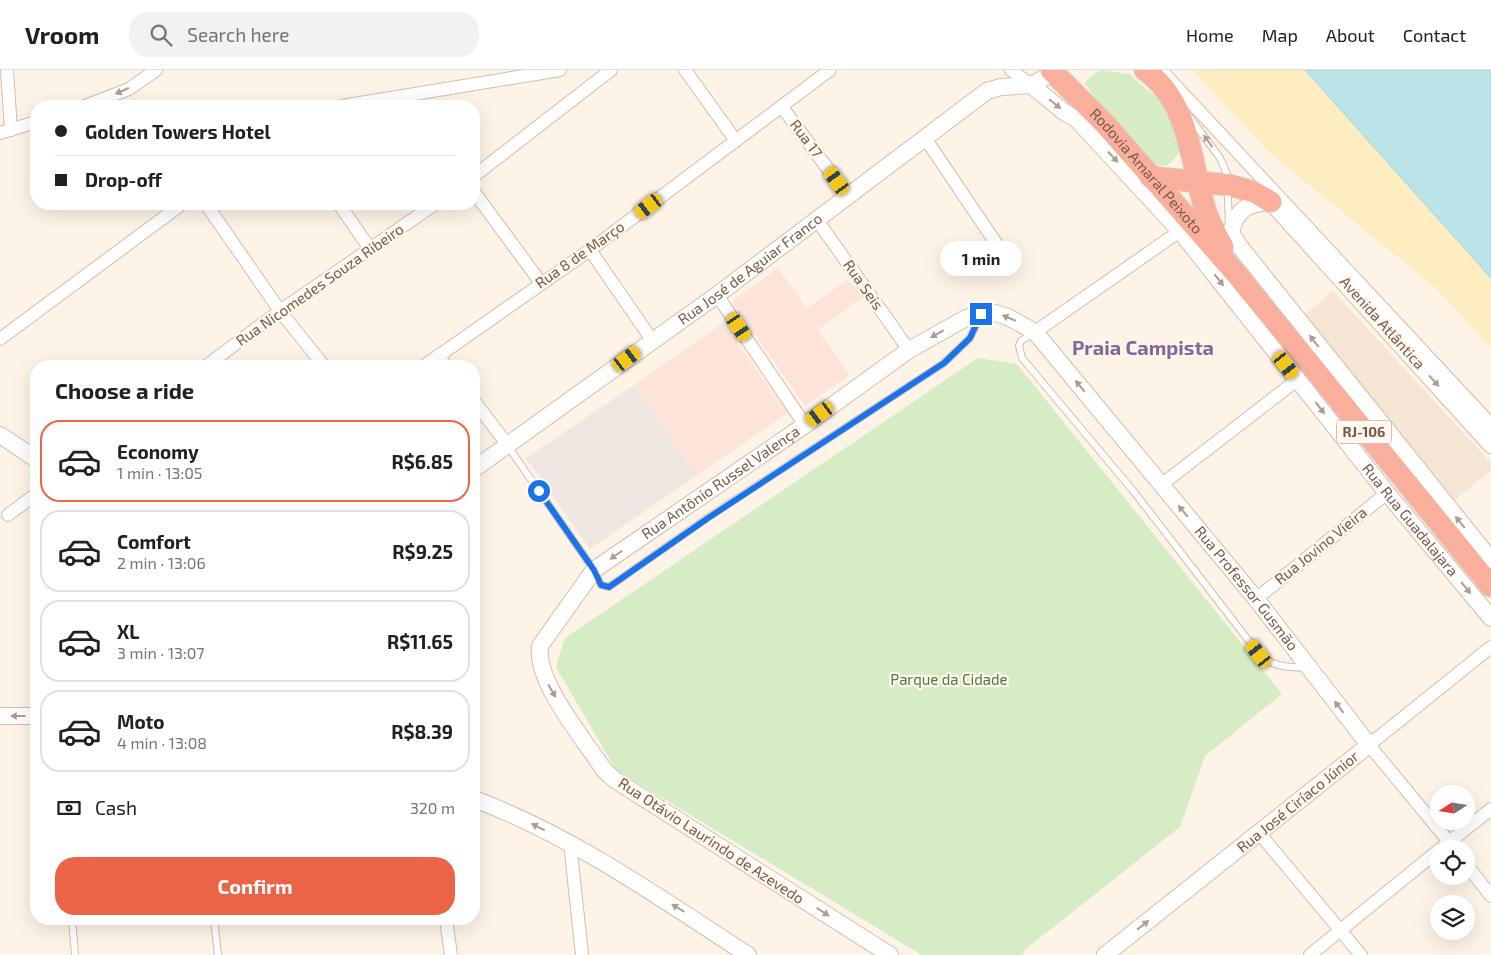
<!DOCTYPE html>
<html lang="en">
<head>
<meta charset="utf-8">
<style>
  body { margin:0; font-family:"Exo 2",sans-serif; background:#f2f2f2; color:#202124; height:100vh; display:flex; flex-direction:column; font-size:19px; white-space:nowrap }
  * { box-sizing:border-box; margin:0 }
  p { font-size:16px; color:#757577 }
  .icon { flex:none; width:28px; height:28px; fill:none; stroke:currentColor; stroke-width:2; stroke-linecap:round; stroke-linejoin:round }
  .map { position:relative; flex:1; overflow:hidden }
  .sheet { position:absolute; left:30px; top:290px; width:450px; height:565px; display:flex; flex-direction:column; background:#fff; border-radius:20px; box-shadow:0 5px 20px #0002 }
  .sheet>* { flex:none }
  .top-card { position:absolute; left:30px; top:30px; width:450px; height:110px; border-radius:20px; box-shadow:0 5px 20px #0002; display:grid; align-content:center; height:110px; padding:0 25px; background:#fff }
  .needle { width:32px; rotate:258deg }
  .fabs { position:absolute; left:1430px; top:715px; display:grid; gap:10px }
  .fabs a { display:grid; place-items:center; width:45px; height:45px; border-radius:50%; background:#fff; box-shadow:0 5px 20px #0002; font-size:25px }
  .end { position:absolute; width:22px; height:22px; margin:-11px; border:6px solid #1a73e8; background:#fff; box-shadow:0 0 0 2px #fff }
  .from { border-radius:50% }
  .bubble { position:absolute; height:35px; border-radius:18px; background:#fff; box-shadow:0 5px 20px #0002; font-size:16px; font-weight:700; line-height:35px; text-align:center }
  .car { position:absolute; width:15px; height:30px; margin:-15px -8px; border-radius:6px; box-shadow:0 0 4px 1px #0007; background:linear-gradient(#f5c518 24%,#345 0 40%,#f5c518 0 76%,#345 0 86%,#f5c518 0) }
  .top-card b { display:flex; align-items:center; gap:18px; height:48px; font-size:19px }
  .top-card b+b { border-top:1px solid #e0e0e0 }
  .top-card i { width:12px; height:12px; background:#202124 }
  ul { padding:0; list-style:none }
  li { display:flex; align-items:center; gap:15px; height:82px; margin:0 10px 8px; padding:0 15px; border:2px solid #e0e0e0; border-radius:20px }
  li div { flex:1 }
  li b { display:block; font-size:19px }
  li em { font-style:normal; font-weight:700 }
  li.on { border-color:#eb6448 }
  li>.icon { width:45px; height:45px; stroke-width:1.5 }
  h2 { padding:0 25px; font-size:22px; line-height:60px }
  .pay { display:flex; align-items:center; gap:12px; height:55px; padding:0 25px; font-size:19px }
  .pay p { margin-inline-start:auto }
  .cta { display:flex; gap:10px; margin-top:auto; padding:10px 25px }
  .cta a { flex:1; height:58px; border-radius:20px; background:#eb6448; color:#fff; font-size:20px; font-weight:700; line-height:58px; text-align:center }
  header { display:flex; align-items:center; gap:30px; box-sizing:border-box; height:70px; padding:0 25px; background:#fff; border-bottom:1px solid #e0e0e0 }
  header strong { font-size:24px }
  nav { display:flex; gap:28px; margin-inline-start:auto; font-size:18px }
  .search { width:350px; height:45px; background:#f2f2f2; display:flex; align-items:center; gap:12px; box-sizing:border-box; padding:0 18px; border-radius:20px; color:#757577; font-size:19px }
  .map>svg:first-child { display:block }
  .residential { fill:#f5e5d5 }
  .commercial { fill:#fee3db }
  .industrial { fill:#eee6e1 }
  .green { fill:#d6ecc4 }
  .sand { fill:#fdedc1 }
  .water { fill:#bae4e8; stroke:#a0d4da }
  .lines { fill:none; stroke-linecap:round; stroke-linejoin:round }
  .lane-casing { stroke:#d2bdaf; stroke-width:8 }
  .street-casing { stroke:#d2bdaf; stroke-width:14 }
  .secondary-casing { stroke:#d5bcac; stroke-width:18 }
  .highway-casing { stroke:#d9d0cc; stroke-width:23 }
  .lane { stroke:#fff; stroke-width:6 }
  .street { stroke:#fff; stroke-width:12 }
  .secondary { stroke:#fff; stroke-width:16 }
  .highway { stroke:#f9af9c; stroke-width:21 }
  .oneway { fill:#ae9b92 }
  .route { stroke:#1a73e8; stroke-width:6 }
  .labels { text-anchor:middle; stroke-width:4.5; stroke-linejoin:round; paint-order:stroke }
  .shield { fill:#fff8ee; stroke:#a0887b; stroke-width:1 }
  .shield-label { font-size:14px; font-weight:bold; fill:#78584a }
  .street-label { font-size:15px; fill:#78584a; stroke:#fff8ee }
  .park-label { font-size:15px; fill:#52793e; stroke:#fff8ee }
  .district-label { font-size:20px; font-weight:bold; fill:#87669c; stroke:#fff8ee }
</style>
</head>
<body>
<header>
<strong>Vroom</strong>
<div class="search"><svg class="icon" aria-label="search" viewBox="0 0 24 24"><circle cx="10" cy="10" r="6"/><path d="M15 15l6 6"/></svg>Search here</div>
<nav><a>Home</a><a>Map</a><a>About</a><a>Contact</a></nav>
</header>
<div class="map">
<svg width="1491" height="885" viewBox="0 0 1491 885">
  <rect width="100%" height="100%" fill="#fdf3e7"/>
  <path class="residential" d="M1333,221l158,172v7l-36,30 -153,-183z"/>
  <g class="commercial">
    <path d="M778,198l29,41 41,-30 14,18 -44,33 32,45 -45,31 -73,-105z"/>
    <path d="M723,253l65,90 -91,62 -63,-90z"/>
  </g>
  <path class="industrial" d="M634,315l63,90 -107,74 -64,-91z"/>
  <g class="green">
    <path d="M1101,0l28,4 28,24 21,28 3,25 -13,14 -14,1 -60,-69 -9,-14 7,-8z"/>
    <path d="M978,288l39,6 265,330 -77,62 -25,71 -153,121 -5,7h-100l-306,-185 -60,-103 9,-29z"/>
  </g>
  <path class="sand" d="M1192,0h113l186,208v70l-53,-58 -167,-136z"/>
  <path class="water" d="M1305,0h186v208z"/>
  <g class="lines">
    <g class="lane-casing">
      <g id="lane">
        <path d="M1189,46l31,42 7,16 2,50"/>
        <path d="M1033,263l-12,8 -2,5 3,12 113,135 124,161c14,13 28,13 46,14"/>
        <path d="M507,375l87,125 7,15 8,2 98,-69 237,-155 26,-25 10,-21"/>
        <path d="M72,849l3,36"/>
        <path d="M214,849l4,36"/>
      </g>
    </g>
    <g class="street-casing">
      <g id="street">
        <path d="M7,0l4,60"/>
        <path d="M685,0l51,71"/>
        <path d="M1011,0l20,15"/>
        <path d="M1161,0l325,349 5,12"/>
        <path d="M85,36l44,-17 27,-19"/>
        <path d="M342,36l218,-36"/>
        <path d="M782,37l66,89"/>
        <path d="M0,63l36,-11"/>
        <path d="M925,68l79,117"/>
        <path d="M474,106l137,-106"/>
        <path d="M474,122l67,91"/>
        <path d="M206,134l74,107 44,55"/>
        <path d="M339,134l31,45"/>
        <path d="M817,150l92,130"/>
        <path d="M590,180l62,90"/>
        <path d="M717,225l88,130"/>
        <path d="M1035,262l145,-101"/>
        <path d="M0,269l182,-135"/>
        <path d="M438,286l8,10"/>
        <path d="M206,296l74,-55 155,-107"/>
        <path d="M424,296l166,-116 240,-180"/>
        <path d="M474,331l33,43"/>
        <path d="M1161,415l136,-105"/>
        <path d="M8,445l28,-21"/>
        <path d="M1256,529l131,-106"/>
        <path d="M1259,763l102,122"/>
        <path d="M570,773l12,112"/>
        <path d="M1444,776l47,-37"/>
        <path d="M1455,779l-86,-104 122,-98"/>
        <path d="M1466,794l25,32"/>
        <path d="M446,849l5,36"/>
        <path d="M1310,885l129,-105"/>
      </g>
    </g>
    <g class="secondary-casing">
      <g id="secondary">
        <path d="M1031,15l33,27 24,14"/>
        <path id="s1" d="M1079,52l101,109 207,262 104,125"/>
        <path d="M0,365l36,24"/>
        <path d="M1491,375l-220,-243c-23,1 -35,7 -40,31l10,15 250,312"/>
        <path id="s2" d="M474,399l243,-174 270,-204 14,-4 30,-2 28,-15"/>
        <path d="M0,646h36"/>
        <path d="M474,729c99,37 186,99 274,156"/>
        <path id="s3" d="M890,885l-275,-175 -11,-10c-20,-31 -69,-88 -64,-124l54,-76 211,-145 104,-75 57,-32 15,-4 14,-1 13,4 27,15 221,267 113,146 -264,210"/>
      </g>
    </g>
    <g class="highway-casing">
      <g id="highway">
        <path id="s4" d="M1051,0l55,55 132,151 253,310"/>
        <path d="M1145,0c46,33 45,93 61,142 4,12 11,24 17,35"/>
        <path d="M1150,107l79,8 25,7 17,10"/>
      </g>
    </g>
    <use href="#lane" class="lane"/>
    <use href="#street" class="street"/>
    <use href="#secondary" class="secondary"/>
    <use href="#highway" class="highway"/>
  </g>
  <defs><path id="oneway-solid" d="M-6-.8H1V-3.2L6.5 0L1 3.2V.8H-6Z" transform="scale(1.25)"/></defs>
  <g class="oneway">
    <use href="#oneway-solid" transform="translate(122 21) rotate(156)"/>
    <use href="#oneway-solid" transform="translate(1055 34) rotate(39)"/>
    <use href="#oneway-solid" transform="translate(1208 71) rotate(-126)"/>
    <use href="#oneway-solid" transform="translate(1113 87) rotate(47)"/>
    <use href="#oneway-solid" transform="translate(1219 210) rotate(52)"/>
    <use href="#oneway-solid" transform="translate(1009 248) rotate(-158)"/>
    <use href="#oneway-solid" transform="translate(937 264) rotate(151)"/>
    <use href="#oneway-solid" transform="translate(1314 271) rotate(-128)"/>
    <use href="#oneway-solid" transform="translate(1434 311) rotate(48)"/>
    <use href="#oneway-solid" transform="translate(1080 316) rotate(-129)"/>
    <use href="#oneway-solid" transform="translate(1320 338) rotate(52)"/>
    <use href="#oneway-solid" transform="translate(1183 441) rotate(-130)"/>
    <use href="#oneway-solid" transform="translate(1460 452) rotate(-129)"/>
    <use href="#oneway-solid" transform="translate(616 485) rotate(145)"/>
    <use href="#oneway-solid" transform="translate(1466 518) rotate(50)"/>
    <use href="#oneway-solid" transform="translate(552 621) rotate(59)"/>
    <use href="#oneway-solid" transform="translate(1339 637) rotate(-128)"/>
    <use href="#oneway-solid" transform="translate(18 646) rotate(-180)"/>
    <use href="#oneway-solid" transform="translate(538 757) rotate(-153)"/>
    <use href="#oneway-solid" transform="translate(678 838) rotate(-149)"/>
    <use href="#oneway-solid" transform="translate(823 842) rotate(33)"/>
    <use href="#oneway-solid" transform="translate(1143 855) rotate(-38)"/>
  </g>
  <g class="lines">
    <path class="route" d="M539,421l55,79 7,15 8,2 99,-69 236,-155 26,-25 11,-24"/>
  </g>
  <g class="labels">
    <rect class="shield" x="1336.5" y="350.5" width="55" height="23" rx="4"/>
    <g class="shield-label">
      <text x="1364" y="367">RJ-106</text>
    </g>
    <g class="street-label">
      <text transform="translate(806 69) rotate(53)" y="5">Rua 17</text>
      <text dy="5" stroke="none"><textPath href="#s4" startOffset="139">Rodovia Amaral Peixoto</textPath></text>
      <text transform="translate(580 185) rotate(-35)" y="5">Rua 8 de Março</text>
      <text dy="5" stroke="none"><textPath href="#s2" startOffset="341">Rua José de Aguiar Franco</textPath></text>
      <text transform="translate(320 215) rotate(-35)" y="5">Rua Nicomedes Souza Ribeiro</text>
      <text transform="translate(863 215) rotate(55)" y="5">Rua Seis</text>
      <text transform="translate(1382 253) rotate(48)" y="5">Avenida Atlântica</text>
      <text dy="5" stroke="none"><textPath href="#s3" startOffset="730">Rua Antônio Russel Valença</textPath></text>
      <text dy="5" stroke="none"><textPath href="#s1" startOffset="518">Rua Rua Guadalajara</textPath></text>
      <text transform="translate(1321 476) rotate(-39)" y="5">Rua Jovino Vieira</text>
      <text dy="5" stroke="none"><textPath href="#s3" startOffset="1432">Rua Professor Gusmão</textPath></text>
      <text transform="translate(1298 732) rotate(-39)" y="5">Rua José Ciríaco Júnior</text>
      <text transform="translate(711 771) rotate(33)" y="5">Rua Otávio Laurindo de Azevedo</text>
    </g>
    <g class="park-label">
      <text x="949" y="615">Parque da Cidade</text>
    </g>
    <g class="district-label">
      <text x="1143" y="285">Praia Campista</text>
    </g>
  </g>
</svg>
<div class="fabs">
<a><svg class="needle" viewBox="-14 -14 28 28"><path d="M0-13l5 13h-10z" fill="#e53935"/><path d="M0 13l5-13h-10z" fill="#757577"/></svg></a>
<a><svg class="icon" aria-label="locate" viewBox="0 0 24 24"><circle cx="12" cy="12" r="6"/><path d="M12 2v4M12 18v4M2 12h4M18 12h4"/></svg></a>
<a><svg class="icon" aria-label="layers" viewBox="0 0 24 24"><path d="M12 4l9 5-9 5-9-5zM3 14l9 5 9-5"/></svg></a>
</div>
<i class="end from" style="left:539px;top:421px"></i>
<i class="end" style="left:981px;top:244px"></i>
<div class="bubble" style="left:940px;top:171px;width:82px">1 min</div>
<i class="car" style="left:837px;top:111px;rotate:324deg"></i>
<i class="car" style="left:649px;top:136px;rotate:233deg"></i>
<i class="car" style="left:739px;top:257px;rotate:146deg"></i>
<i class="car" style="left:627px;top:289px;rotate:53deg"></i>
<i class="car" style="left:1286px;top:295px;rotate:142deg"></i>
<i class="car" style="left:820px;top:344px;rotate:234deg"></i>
<i class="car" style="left:1259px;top:584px;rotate:322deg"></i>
<div class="top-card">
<b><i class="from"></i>Golden Towers Hotel</b>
<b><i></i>Drop-off</b>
</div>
<section class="sheet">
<h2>Choose a ride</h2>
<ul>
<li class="on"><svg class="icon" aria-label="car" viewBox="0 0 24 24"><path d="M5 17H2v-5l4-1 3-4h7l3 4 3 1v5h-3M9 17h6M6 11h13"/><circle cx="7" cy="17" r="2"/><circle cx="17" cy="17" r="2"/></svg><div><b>Economy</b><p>1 min · 13:05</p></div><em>R$6.85</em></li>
<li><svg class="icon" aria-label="car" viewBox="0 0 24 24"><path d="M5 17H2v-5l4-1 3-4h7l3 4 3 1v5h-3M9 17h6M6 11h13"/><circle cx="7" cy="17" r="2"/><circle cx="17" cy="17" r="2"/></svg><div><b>Comfort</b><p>2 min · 13:06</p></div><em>R$9.25</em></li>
<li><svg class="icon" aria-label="car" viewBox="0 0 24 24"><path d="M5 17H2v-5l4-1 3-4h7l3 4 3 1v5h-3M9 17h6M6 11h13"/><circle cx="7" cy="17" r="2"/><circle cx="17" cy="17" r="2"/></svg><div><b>XL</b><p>3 min · 13:07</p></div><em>R$11.65</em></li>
<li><svg class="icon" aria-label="car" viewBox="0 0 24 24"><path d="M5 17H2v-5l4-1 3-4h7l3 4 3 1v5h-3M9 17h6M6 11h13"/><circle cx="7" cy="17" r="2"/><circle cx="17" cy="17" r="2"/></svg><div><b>Moto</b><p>4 min · 13:08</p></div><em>R$8.39</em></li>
</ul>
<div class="pay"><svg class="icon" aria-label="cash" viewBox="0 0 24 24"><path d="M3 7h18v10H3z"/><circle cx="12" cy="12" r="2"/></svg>Cash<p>320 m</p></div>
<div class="cta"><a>Confirm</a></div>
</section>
</div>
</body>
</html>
